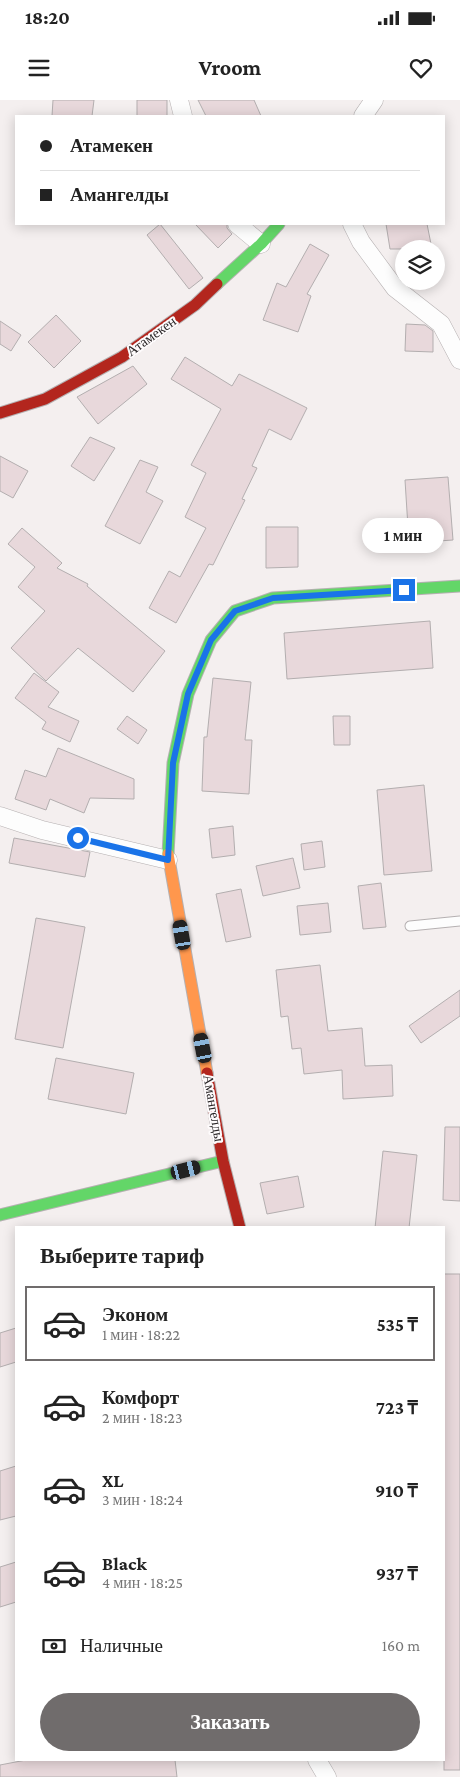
<!DOCTYPE html>
<html lang="ru">
<head>
<meta charset="utf-8">
<style>
  body { margin:0; font-family:"Crimson Pro",serif; background:#f6f6f6; color:#222; height:100vh; display:flex; flex-direction:column; font-size:19px; white-space:nowrap }
  * { box-sizing:border-box; margin:0 }
  p { font-size:16px; color:#767676 }
  .icon { flex:none; width:28px; height:28px; fill:none; stroke:currentColor; stroke-width:2; stroke-linecap:round; stroke-linejoin:round }
  .map { position:relative; flex:1; overflow:hidden }
  .sheet { position:absolute; left:15px; top:1126px; width:430px; height:535px; display:flex; flex-direction:column; background:#fff; border-radius:0px; box-shadow:0 2px 12px #0003 }
  .sheet>* { flex:none }
  .hud { position:absolute; left:15px; top:15px; width:430px; height:110px; border-radius:0px; box-shadow:0 2px 12px #0003; display:grid; align-content:center; height:110px; padding:0 25px; background:#fff }
  .tools { position:absolute; left:395px; top:140px; display:grid; gap:10px }
  .tools a { display:grid; place-items:center; width:50px; height:50px; border-radius:50%; background:#fff; box-shadow:0 2px 12px #0003; font-size:25px }
  .end { position:absolute; width:22px; height:22px; margin:-11px; border:6px solid #1a73e8; background:#fff; box-shadow:0 0 0 2px #fff }
  .from { border-radius:50% }
  .bubble { position:absolute; height:35px; border-radius:18px; background:#fff; box-shadow:0 2px 12px #0003; font-size:16px; font-weight:700; line-height:35px; text-align:center }
  .car { position:absolute; width:15px; height:30px; margin:-15px -8px; border-radius:6px; box-shadow:0 0 4px 1px #0007; background:linear-gradient(#222 24%,#8ab4d8 0 40%,#222 0 76%,#8ab4d8 0 86%,#222 0) }
  .hud b { display:flex; align-items:center; gap:18px; height:48px; font-size:19px }
  .hud b+b { border-top:1px solid #e0e0e0 }
  .hud i { width:12px; height:12px; background:#222 }
  ul { padding:0; list-style:none }
  li { display:flex; align-items:center; gap:15px; height:75px; margin:0 10px 8px; padding:0 15px; border:2px solid transparent; border-radius:0px }
  li div { flex:1 }
  li b { display:block; font-size:19px }
  li em { font-style:normal; font-weight:700 }
  li.active { border-color:#706c6c }
  li>.icon { width:45px; height:45px; stroke-width:1.5 }
  h2 { padding:0 25px; font-size:22px; line-height:60px }
  .pay { display:flex; align-items:center; gap:12px; height:55px; padding:0 25px; font-size:19px }
  .pay p { margin-inline-start:auto }
  .action { display:flex; gap:10px; margin-top:auto; padding:10px 25px }
  .action a { flex:1; height:58px; border-radius:30px; background:#706c6c; color:#fff; font-size:20px; font-weight:700; line-height:58px; text-align:center }
  .status { display:flex; justify-content:space-between; align-items:center; height:35px; padding:0 25px; background:#fff; direction:ltr }
  .status svg { height:14px; fill:currentColor }
  header { display:flex; justify-content:space-between; align-items:center; height:65px; padding:0 25px; background:#fff; font-size:22px; font-weight:700 }
  .map>svg:first-child { display:block }
  .building { fill:#e8d8db; stroke:#b3aeaf }
  .lines { fill:none; stroke-linecap:round; stroke-linejoin:round }
  .lane-casing { stroke:#b5b0b1; stroke-width:11 }
  .street-casing { stroke:#b5b0b1; stroke-width:19 }
  .fast-casing { stroke:#b5b0b1; stroke-width:13 }
  .slow-casing { stroke:#b5b0b1; stroke-width:13 }
  .jam-casing { stroke:#b5b0b1; stroke-width:13 }
  .lane { stroke:#fdfdfd; stroke-width:9 }
  .street { stroke:#fdfdfd; stroke-width:18 }
  .fast { stroke:#63d668; stroke-width:11 }
  .slow { stroke:#ff974d; stroke-width:11 }
  .jam { stroke:#b3261e; stroke-width:11 }
  .route { stroke:#1a73e8; stroke-width:6 }
  .labels { text-anchor:middle; stroke-width:4; stroke-linejoin:round; paint-order:stroke }
  .street-label { font-size:14px; fill:#292526; stroke:#fefbfc }
</style>
</head>
<body>
<div class="status"><b>18:20</b><svg viewBox="0 0 49 12"><path d="M0 12V9h3v3zM5 12V6h3v6zM10 12V3h3v9zM15 12V0h3v12zM26 1h20v11H26zM47 4h2v5h-2z"/></svg></div>
<header><svg class="icon" aria-label="menu" viewBox="0 0 24 24"><path d="M4 6h16M4 12h16M4 18h16"/></svg>Vroom<svg class="icon" aria-label="heart" viewBox="0 0 24 24"><path d="M12 20l-8-8c-3-5 5-10 8-4 3-6 11-1 8 4z"/></svg></header>
<div class="map">
<svg width="460" height="1677" viewBox="0 0 460 1677">
  <rect width="100%" height="100%" fill="#f4efef"/>
  <g class="building">
    <path d="M53,0h41l-2,16h-40z"/>
    <rect x="137" y="0" width="30" height="16"/>
    <path d="M198,0h56l7,16h-55z"/>
    <path d="M160,124l43,54 -14,11 -42,-54z"/>
    <path d="M195,124h32v4l5,6 -14,14z"/>
    <path d="M386,124h41l5,25h-42z"/>
    <path d="M310,144l19,11 -22,39 4,2 -13,36 -35,-12 14,-37 9,4z"/>
    <path d="M56,215l25,26 -27,27 -26,-26z"/>
    <path d="M0,221l21,14 -10,16 -11,-7z"/>
    <path d="M406,224l19,1 8,6v21l-28,-1z"/>
    <path d="M185,257l47,29 7,-12 68,34 -16,32 -22,-11 -17,37 5,2 -15,31 3,1 -32,65 -4,-1 -33,59 -27,-15 20,-37 11,6 26,-49 -21,-11 21,-44 -15,-8 30,-56 -50,-30z"/>
    <path d="M133,266l14,18 -49,40 -21,-27z"/>
    <path d="M90,337l25,11 -21,33 -23,-15z"/>
    <path d="M0,356l28,15 -15,27 -13,-7z"/>
    <path d="M140,360l18,7 -12,25 17,9 -23,43 -35,-18z"/>
    <path d="M448,377l5,63 -44,3 -4,-63z"/>
    <path d="M266,427h32v40l-32,1z"/>
    <path d="M22,428l40,35 -5,5 31,16 -1,2 78,65 -32,41 -55,-44 -32,33 -35,-33 34,-37 -27,-24 17,-20 -27,-23z"/>
    <path d="M430,521l3,47 -146,11 -3,-46z"/>
    <path d="M34,573l25,19 -11,15 31,14 -9,21 -28,-13 4,-7 -31,-24z"/>
    <path d="M213,578l38,4 -6,58h7l-3,54 -47,-3 2,-54h3z"/>
    <path d="M127,616l20,14 -9,14 -21,-15z"/>
    <path d="M333,616h17v29h-16z"/>
    <path d="M58,648l76,31v20l-44,-1 -6,15 -34,-14 -4,11 -31,-11 10,-29 21,7z"/>
    <path d="M424,685l8,86 -48,4 -7,-85z"/>
    <path d="M233,726l2,29 -23,3 -3,-29z"/>
    <path d="M14,738l76,14 -5,25 -76,-14z"/>
    <path d="M322,741l3,26 -21,3 -3,-26z"/>
    <path d="M293,758l7,30 -37,8 -7,-30z"/>
    <path d="M381,783l5,44 -23,2 -5,-43z"/>
    <path d="M241,789l10,48 -25,5 -10,-48z"/>
    <path d="M328,803l3,29 -31,3 -3,-29z"/>
    <path d="M36,818l49,9 -22,121 -48,-9z"/>
    <path d="M320,865l8,66 34,-3 3,38 27,-1 1,31 -50,3 -1,-29 -38,4 -3,-26 -9,1 -4,-33 -7,1 -5,-47z"/>
    <path d="M460,890v26l-39,27 -12,-17z"/>
    <path d="M56,958l78,15 -8,41 -78,-15z"/>
    <path d="M445,1027h15v74l-17,-1z"/>
    <path d="M383,1051l34,4 -8,73h-34z"/>
    <path d="M298,1076l6,31 -37,7 -7,-31z"/>
    <rect x="444" y="1174" width="16" height="496"/>
    <path d="M16,1228v34l-16,5v-34z"/>
    <path d="M16,1366v50l-16,4v-49z"/>
    <path d="M16,1462v40l-16,5v-40z"/>
    <path d="M26,1660h149l2,17h-177v-12z"/>
  </g>
  <g class="lines">
    <g class="lane-casing">
      <path id="lane" d="M410,826l50,-5"/>
    </g>
    <g class="street-casing">
      <g id="street">
        <path d="M179,0l4,16"/>
        <path d="M363,16l11,-16"/>
        <path d="M237,124l24,20"/>
        <path d="M352,124l9,18 34,46 46,36 19,36"/>
        <path d="M0,716l42,14 126,30"/>
        <path d="M317,1660l10,17"/>
      </g>
    </g>
    <g class="fast-casing">
      <g id="fast">
        <path d="M217,184l44,-40 18,-20"/>
        <path d="M168,754l5,-91 15,-69 23,-54 24,-29 38,-13 187,-12"/>
        <path d="M0,1115l223,-54"/>
      </g>
    </g>
    <g class="slow-casing">
      <path id="slow" d="M168,754l39,219"/>
    </g>
    <g class="jam-casing">
      <g id="jam">
        <path d="M0,313l45,-14 77,-42 73,-52 22,-21"/>
        <path d="M207,973l16,88 17,67"/>
      </g>
    </g>
    <use href="#lane" class="lane"/>
    <use href="#street" class="street"/>
    <use href="#fast" class="fast"/>
    <use href="#slow" class="slow"/>
    <use href="#jam" class="jam"/>
  </g>
  <g class="lines">
    <path class="route" d="M78,738l90,22 5,-97 15,-69 23,-54 24,-29 38,-13 131,-8"/>
  </g>
  <g class="labels">
    <g class="street-label">
      <text transform="translate(151 236) rotate(-36)" y="5">Атамекен</text>
      <text transform="translate(214 1008) rotate(80)" y="5">Амангелды</text>
    </g>
  </g>
</svg>
<div class="tools">
<a><svg class="icon" aria-label="layers" viewBox="0 0 24 24"><path d="M12 4l9 5-9 5-9-5zM3 14l9 5 9-5"/></svg></a>
</div>
<i class="end from" style="left:78px;top:738px"></i>
<i class="end" style="left:404px;top:490px"></i>
<div class="bubble" style="left:362px;top:418px;width:82px">1 мин</div>
<i class="car" style="left:182px;top:835px;rotate:350deg"></i>
<i class="car" style="left:203px;top:948px;rotate:349deg"></i>
<i class="car" style="left:186px;top:1070px;rotate:76deg"></i>
<div class="hud">
<b><i class="from"></i>Атамекен</b>
<b><i></i>Амангелды</b>
</div>
<section class="sheet">
<h2>Выберите тариф</h2>
<ul>
<li class="active"><svg class="icon" aria-label="car" viewBox="0 0 24 24"><path d="M5 17H2v-5l4-1 3-4h7l3 4 3 1v5h-3M9 17h6M6 11h13"/><circle cx="7" cy="17" r="2"/><circle cx="17" cy="17" r="2"/></svg><div><b>Эконом</b><p>1 мин · 18:22</p></div><em>535 ₸</em></li>
<li><svg class="icon" aria-label="car" viewBox="0 0 24 24"><path d="M5 17H2v-5l4-1 3-4h7l3 4 3 1v5h-3M9 17h6M6 11h13"/><circle cx="7" cy="17" r="2"/><circle cx="17" cy="17" r="2"/></svg><div><b>Комфорт</b><p>2 мин · 18:23</p></div><em>723 ₸</em></li>
<li><svg class="icon" aria-label="car" viewBox="0 0 24 24"><path d="M5 17H2v-5l4-1 3-4h7l3 4 3 1v5h-3M9 17h6M6 11h13"/><circle cx="7" cy="17" r="2"/><circle cx="17" cy="17" r="2"/></svg><div><b>XL</b><p>3 мин · 18:24</p></div><em>910 ₸</em></li>
<li><svg class="icon" aria-label="car" viewBox="0 0 24 24"><path d="M5 17H2v-5l4-1 3-4h7l3 4 3 1v5h-3M9 17h6M6 11h13"/><circle cx="7" cy="17" r="2"/><circle cx="17" cy="17" r="2"/></svg><div><b>Black</b><p>4 мин · 18:25</p></div><em>937 ₸</em></li>
</ul>
<div class="pay"><svg class="icon" aria-label="cash" viewBox="0 0 24 24"><path d="M3 7h18v10H3z"/><circle cx="12" cy="12" r="2"/></svg>Наличные<p>160 m</p></div>
<div class="action"><a>Заказать</a></div>
</section>
</div>
</body>
</html>
